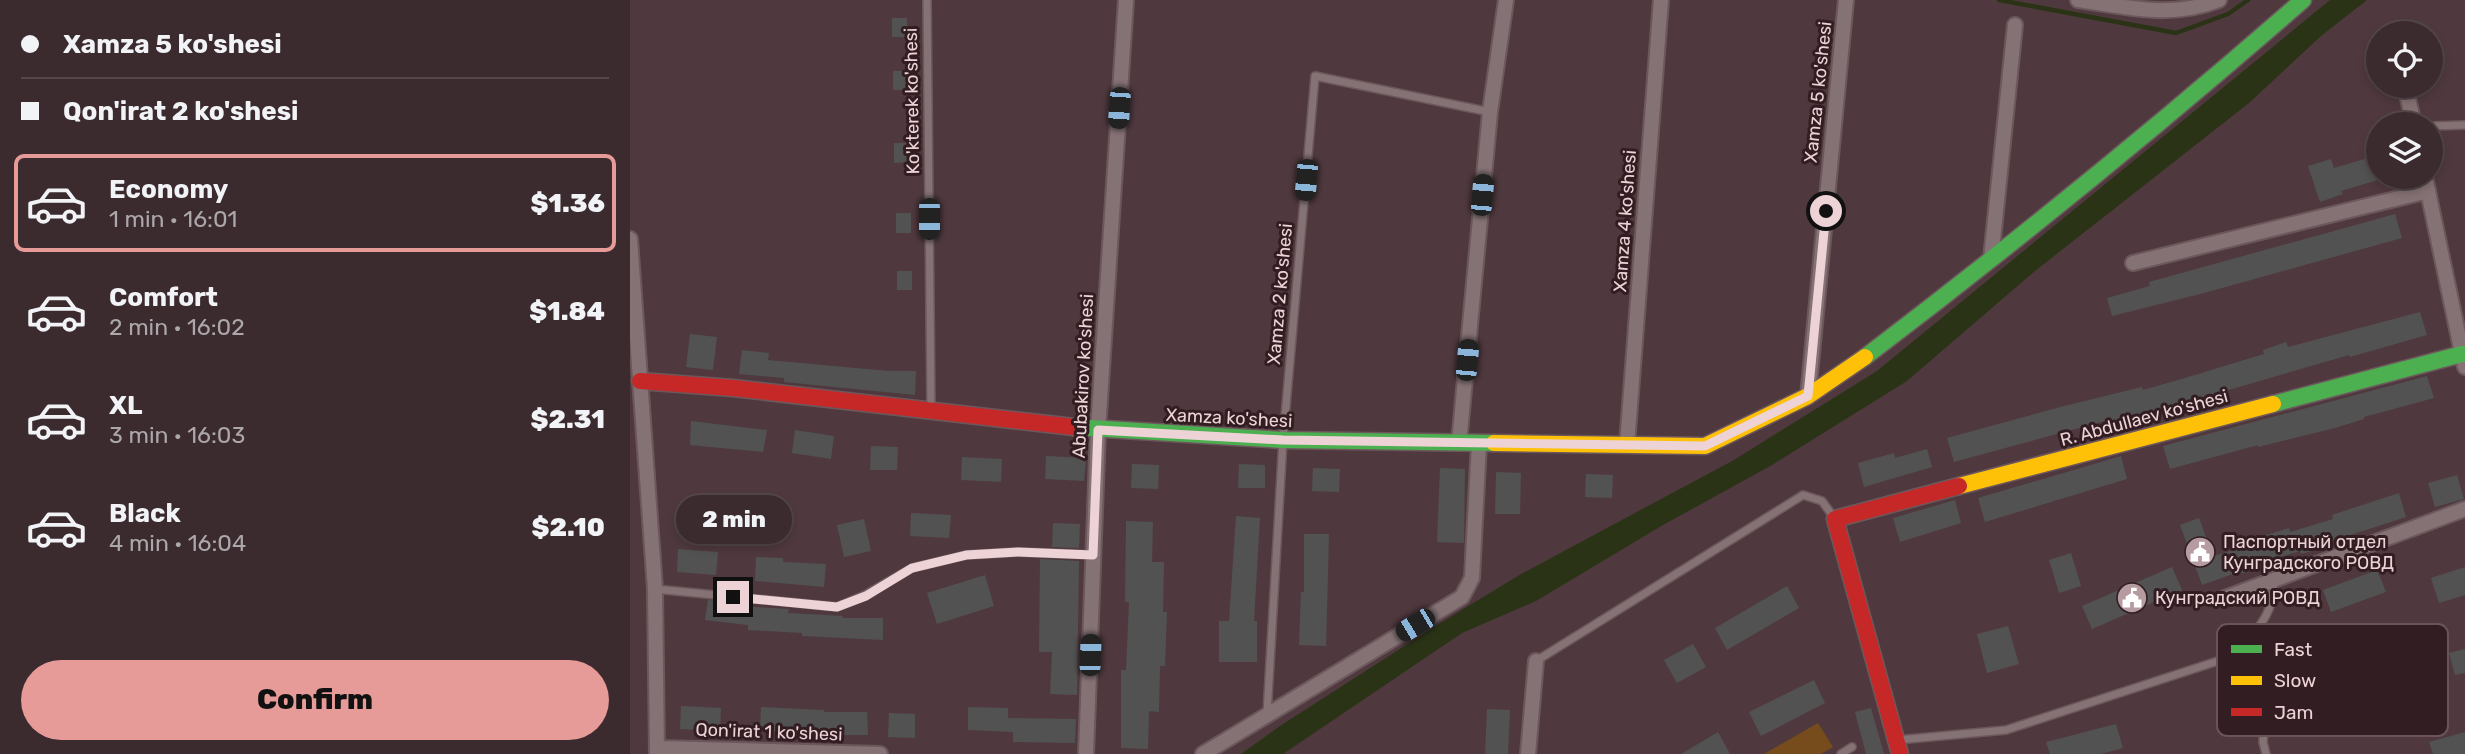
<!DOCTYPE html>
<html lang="en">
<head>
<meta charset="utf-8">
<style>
  body { margin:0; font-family:Rubik,sans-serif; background:#423336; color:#f1f3f6; height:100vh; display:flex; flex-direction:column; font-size:26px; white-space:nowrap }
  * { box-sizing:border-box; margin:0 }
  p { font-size:23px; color:#aca7aa }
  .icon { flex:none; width:38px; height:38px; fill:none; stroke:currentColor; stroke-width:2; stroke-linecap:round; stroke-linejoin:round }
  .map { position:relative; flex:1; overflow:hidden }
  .sheet { display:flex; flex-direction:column; background:#3b2b2e; width:630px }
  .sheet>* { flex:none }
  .hud { display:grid; align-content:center; height:154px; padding:0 21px; background:#3b2b2e }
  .fabs { position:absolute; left:1736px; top:21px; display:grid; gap:14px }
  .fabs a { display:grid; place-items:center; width:77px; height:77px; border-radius:50%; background:#3b2b2e; box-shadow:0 4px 10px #0003,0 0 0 2px #54474a; font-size:35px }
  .end { position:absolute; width:32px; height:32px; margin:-16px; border:9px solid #edd2d6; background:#111; box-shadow:0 0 0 4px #111 }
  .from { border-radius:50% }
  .bubble { position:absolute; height:49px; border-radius:24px; background:#3b2b2e; box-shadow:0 4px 10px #0003,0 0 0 2px #54474a; font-size:23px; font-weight:800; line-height:49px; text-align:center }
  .car { position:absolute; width:21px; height:42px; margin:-21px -10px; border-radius:9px; box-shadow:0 0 5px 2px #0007; background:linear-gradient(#222 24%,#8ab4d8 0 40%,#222 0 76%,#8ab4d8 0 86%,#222 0) }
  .hud b { display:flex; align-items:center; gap:24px; height:66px; font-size:26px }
  .hud b+b { border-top:2px solid #54474a }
  .hud i { width:18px; height:18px; background:#f1f3f6 }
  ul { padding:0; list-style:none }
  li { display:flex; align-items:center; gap:21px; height:98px; margin:0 14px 10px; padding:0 7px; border:4px solid transparent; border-radius:10px }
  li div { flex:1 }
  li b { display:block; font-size:26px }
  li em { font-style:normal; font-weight:800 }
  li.on { border-color:#e69b98 }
  li>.icon { width:63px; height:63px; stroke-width:1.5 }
  .action { display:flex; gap:14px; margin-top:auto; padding:14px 21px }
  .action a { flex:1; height:80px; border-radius:42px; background:#e69b98; color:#111; font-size:28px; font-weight:800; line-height:80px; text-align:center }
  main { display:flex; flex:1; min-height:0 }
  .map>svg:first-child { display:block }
  .green { fill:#774c1c }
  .water { fill:#2a3316 }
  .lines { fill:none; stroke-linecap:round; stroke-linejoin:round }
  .stream { stroke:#2a3316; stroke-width:4.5 }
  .building { fill:#525253 }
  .lane-casing { stroke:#6c585c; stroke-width:10 }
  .street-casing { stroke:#6c585c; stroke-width:18 }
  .fast-casing { stroke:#6c585c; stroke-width:19 }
  .slow-casing { stroke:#6c585c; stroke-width:19 }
  .jam-casing { stroke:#6c585c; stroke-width:19 }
  .lane { stroke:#857275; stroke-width:7 }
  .street { stroke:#857275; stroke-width:14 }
  .fast { stroke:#4caf50; stroke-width:16 }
  .slow { stroke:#ffc107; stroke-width:16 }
  .jam { stroke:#c62828; stroke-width:16 }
  .route { stroke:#edd2d6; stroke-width:9 }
  .labels { text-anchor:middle; stroke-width:6; stroke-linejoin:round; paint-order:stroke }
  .street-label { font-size:18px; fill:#edd2d6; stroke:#321e22 }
  .poi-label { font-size:18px; fill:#edd2d6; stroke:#321e22; text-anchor:start }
  .key { fill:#321e22; stroke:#6a5458; stroke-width:2 }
  .key-label { font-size:19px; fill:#edd2d6 }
</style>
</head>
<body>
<main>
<section class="sheet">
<div class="hud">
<b><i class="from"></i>Xamza 5 ko'shesi</b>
<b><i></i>Qon'irat 2 ko'shesi</b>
</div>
<ul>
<li class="on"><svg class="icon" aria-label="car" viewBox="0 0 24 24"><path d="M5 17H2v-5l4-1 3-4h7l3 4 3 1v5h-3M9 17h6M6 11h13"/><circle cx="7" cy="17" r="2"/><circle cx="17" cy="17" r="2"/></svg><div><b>Economy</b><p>1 min · 16:01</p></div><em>$1.36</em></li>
<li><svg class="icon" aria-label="car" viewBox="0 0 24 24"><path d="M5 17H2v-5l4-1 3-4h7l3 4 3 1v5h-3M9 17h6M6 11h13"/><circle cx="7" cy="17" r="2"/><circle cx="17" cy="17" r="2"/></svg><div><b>Comfort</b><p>2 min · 16:02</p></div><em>$1.84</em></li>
<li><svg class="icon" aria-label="car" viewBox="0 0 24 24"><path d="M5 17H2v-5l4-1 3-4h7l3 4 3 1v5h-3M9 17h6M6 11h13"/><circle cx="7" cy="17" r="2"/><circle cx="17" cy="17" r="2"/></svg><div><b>XL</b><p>3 min · 16:03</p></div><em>$2.31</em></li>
<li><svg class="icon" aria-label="car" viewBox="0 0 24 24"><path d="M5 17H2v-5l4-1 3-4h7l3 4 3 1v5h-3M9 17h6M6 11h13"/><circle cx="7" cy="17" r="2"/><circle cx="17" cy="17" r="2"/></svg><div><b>Black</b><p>4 min · 16:04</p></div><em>$2.10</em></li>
</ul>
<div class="action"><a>Confirm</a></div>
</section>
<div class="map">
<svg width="1835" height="754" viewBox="0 0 1835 754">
  <rect width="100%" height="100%" fill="#4f393e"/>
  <path class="green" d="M1188,723l15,24 -12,7h-57z"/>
  <path class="water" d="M1700,0h37l-46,36 -72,67 -214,168 -128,110 -135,84 -109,60 -127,76 -74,32 -179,121h-42l39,-28 154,-99 87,-53 213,-114 143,-89z"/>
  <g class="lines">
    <path class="stream" d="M1369,0l177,33 52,-19 20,-14"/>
  </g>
  <g class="building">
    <rect x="262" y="18" width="15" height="19"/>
    <rect x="263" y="71" width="15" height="19"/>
    <path d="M264,143h15v19l-15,1z"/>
    <path d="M1748,155v25l-37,11 2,3 -23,8 -12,-36 23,-7 3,9z"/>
    <rect x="266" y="213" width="15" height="20"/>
    <path d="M1765,214l7,24 -198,55 -92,23 -5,-18 43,-12 -1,-4z"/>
    <rect x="267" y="271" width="15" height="19"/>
    <path d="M1790,312l7,23 -77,22 -1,-2 -196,57v-2l-41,11v-2l-158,43 -7,-24 117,-32 78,-19 1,3 42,-12 79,-24 -1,-4 23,-8 2,5z"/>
    <path d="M60,334l27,3 -4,33 -27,-3z"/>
    <path d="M112,350l27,3 -1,7 121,11h27l-1,24 -131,-13v-4l-45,-4z"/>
    <path d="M1797,376l7,22 -70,19v2l-29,9 -77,19v-2l-88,24 -7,-23z"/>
    <path d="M61,421l76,9 -4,22 -73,-7z"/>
    <path d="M165,430l39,6 -3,23 -39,-6z"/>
    <path d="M241,446l27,1 -1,23h-27z"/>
    <path d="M1297,449l5,18 -68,20 -6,-24 36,-10 1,5z"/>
    <path d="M416,456l40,2 -2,23 -39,-2z"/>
    <path d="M1491,456l6,23 -142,43 -7,-24z"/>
    <path d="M332,457l40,2 -1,23 -40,-2z"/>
    <path d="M502,464l27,1 -1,24 -27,-1z"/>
    <path d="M609,464l26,1v23h-27z"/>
    <path d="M683,468l27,1 -1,23 -27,-1z"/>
    <path d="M810,468l25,1 -1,74 -27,-1z"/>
    <path d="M866,472l25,1 -1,41h-25z"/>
    <path d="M956,474l27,1 -1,23 -27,-1z"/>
    <path d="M1827,475l7,24 -29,8 -7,-24z"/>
    <path d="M1769,493l7,24 -77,25 1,4 -29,8 -1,-3 -39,12 1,4 -29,9v-2l-31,11 -22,-60 19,-7 14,38 48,-14 -1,-5 29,-9 1,4 43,-13 -1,-4z"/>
    <path d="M1325,500l6,23 -61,19 -7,-24z"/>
    <path d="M281,513l40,2 -2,23 -39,-2z"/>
    <path d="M606,516l24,2 -6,103h3v41h-38v-41h10z"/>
    <path d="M234,519l7,32 -27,6 -7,-32z"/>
    <path d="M496,521l27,1 -1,40h12l-1,50h4l-2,54h-5l-1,46 -10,-1 -1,38 -27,-1v-78h5l3,-68h-4z"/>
    <path d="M423,523l27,1 -1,24 -27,-1z"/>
    <path d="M674,534h25l-3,112 -27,-1 2,-53h3z"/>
    <path d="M48,549l40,3 -2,23 -39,-3z"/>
    <path d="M1441,553l10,33 -22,7 -10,-33z"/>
    <path d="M126,557l27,1v4l43,2 -2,23 -69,-6z"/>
    <path d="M410,559l39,2 -2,134 -27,-1 2,-42h-13z"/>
    <path d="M1542,567l10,23 -90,39 -10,-23z"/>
    <path d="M1835,567v28l-26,8 -8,-25z"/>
    <path d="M1747,570l9,22 -55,20 -8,-22z"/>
    <path d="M355,575l9,31 -57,18 -10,-31z"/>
    <path d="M1157,586l12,22 -72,42 -12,-22z"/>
    <path d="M78,600l31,3v3l50,3 -1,4 55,3 -1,2h41v22l-81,-4v-3l-54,-3v-5l-43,-5z"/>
    <path d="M1378,626l11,38 -32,9 -10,-39z"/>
    <path d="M1063,644l13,23 -29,16 -13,-23z"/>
    <path d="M1835,649v24l-10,2 -6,-22z"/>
    <path d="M1184,680l11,23 -64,33 -12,-24z"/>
    <path d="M51,706l40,2 -1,23 -40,-2z"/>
    <path d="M131,707l63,3v2h43l1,23h-40l-68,-5z"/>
    <path d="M338,707l40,1v10l68,1 -1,24 -62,-1v-10l-45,-2z"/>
    <path d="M1241,708l13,46h-18l-11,-42z"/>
    <path d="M857,709l23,1 -2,44h-23z"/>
    <path d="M259,713l26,1v24l-27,-1z"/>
    <path d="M1486,724l7,24 -22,6h-51l-4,-12z"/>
    <path d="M1088,732l12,22h-49z"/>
    <path d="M1835,732v22h-32l-4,-12z"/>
  </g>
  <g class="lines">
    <g class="lane-casing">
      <g id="lane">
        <path d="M297,0l4,410"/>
        <path d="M1801,126l34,-1"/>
        <path d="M25,589l182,18 28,-12 47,-27 54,-13 52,-3 75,3"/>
        <path d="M1609,649l26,69 -2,24 3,12"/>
        <path d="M906,661l267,-166 19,6 13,18"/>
        <path d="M637,714l16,-274 32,-364 175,36"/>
        <path d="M1267,740l109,-10 218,-71c18,-12 37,-30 45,-50 4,-9 4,-20 5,-29"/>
        <path d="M1211,754l11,-7"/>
      </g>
    </g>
    <g class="street-casing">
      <g id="street">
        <path d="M1448,0c49,7 93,19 141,0"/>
        <path d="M1775,86l9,38"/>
        <path d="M1795,177l40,190"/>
        <path d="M0,239l25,350 2,165"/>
        <path d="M1361,259l24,-234"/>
        <path d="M1503,263l295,-72"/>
        <path d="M1178,396l38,-396"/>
        <path d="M829,443l31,-331 16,-112"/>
        <path d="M997,445l34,-445"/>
        <path d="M1595,598l240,-89"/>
        <path d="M28,748l222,6"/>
        <path d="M456,754l12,-324 28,-430"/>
        <path d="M573,754l259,-157 10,-19 7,-135"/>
        <path d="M898,754l8,-93"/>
      </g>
    </g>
    <g class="fast-casing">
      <g id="fast">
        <path d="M1235,357c150,-114 296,-233 438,-357"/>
        <path d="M1643,404l189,-50"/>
        <path d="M444,427l209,13 211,3"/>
      </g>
    </g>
    <g class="slow-casing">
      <g id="slow">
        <path d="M864,443l211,3 103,-50 57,-39"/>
        <path d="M1329,486l314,-82"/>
      </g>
    </g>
    <g class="jam-casing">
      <g id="jam">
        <path d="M10,381l93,7 341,39"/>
        <path d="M1270,754l-65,-235 124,-33"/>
      </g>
    </g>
    <use href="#lane" class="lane"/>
    <use href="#street" class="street"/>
    <use href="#fast" class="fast"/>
    <use href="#slow" class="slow"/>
    <use href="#jam" class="jam"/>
  </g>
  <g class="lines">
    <path class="route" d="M103,597l104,10 29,-11 46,-28 54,-13 52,-3 75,3 5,-125 185,10 422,6 103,-50 18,-185"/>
  </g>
  <defs>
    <g id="civic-disc" transform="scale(1.575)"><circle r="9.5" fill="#b69ca1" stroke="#321e22"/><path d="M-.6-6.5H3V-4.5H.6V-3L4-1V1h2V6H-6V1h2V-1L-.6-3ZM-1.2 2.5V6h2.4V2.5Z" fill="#fff"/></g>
  </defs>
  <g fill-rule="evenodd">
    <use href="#civic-disc" x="1570" y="552"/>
    <use href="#civic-disc" x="1502" y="598"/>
  </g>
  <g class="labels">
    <g class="street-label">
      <text transform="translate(1188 92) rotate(-84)" y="6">Xamza 5 ko'shesi</text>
      <text transform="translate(282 101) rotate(-91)" y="6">Ko'kterek ko'shesi</text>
      <text transform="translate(995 221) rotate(-86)" y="6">Xamza 4 ko'shesi</text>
      <text transform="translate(650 294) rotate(-85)" y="6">Xamza 2 ko'shesi</text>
      <text transform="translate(453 376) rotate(-87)" y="6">Abubakirov ko'shesi</text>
      <text transform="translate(599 418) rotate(3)" y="6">Xamza ko'shesi</text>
      <text transform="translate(1514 418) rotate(-15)" y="6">R. Abdullaev ko'shesi</text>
      <text transform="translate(139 732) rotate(2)" y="6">Qon'irat 1 ko'shesi</text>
    </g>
    <g class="poi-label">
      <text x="1593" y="548">Паспортный отдел<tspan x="1593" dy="21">Кунградского РОВД</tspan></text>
      <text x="1525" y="604">Кунградский РОВД</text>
    </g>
  </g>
  <rect x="1587" y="624" width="231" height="112" rx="10" class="key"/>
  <rect x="1601" y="645" width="31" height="8" fill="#4caf50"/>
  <rect x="1601" y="676" width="31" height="9" fill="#ffc107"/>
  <rect x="1601" y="708" width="31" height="8" fill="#c62828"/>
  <g class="key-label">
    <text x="1644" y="656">Fast</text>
    <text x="1644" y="687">Slow</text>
    <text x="1644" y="719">Jam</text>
  </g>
</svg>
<div class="fabs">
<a><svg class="icon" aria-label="locate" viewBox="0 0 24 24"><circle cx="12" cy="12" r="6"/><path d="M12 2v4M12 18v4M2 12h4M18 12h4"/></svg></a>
<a><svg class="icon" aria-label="layers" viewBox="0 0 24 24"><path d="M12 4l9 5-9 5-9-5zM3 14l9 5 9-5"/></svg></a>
</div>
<i class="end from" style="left:1196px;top:211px"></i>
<i class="end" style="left:103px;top:597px"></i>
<div class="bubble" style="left:46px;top:495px;width:116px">2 min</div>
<i class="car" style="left:489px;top:108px;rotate:184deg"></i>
<i class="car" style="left:676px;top:180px;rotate:185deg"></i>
<i class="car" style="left:852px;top:195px;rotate:5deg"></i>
<i class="car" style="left:299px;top:219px;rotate:180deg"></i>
<i class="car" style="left:837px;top:360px;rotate:5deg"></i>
<i class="car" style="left:785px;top:625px;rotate:239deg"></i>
<i class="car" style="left:460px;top:655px;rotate:2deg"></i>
</div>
</main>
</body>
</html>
